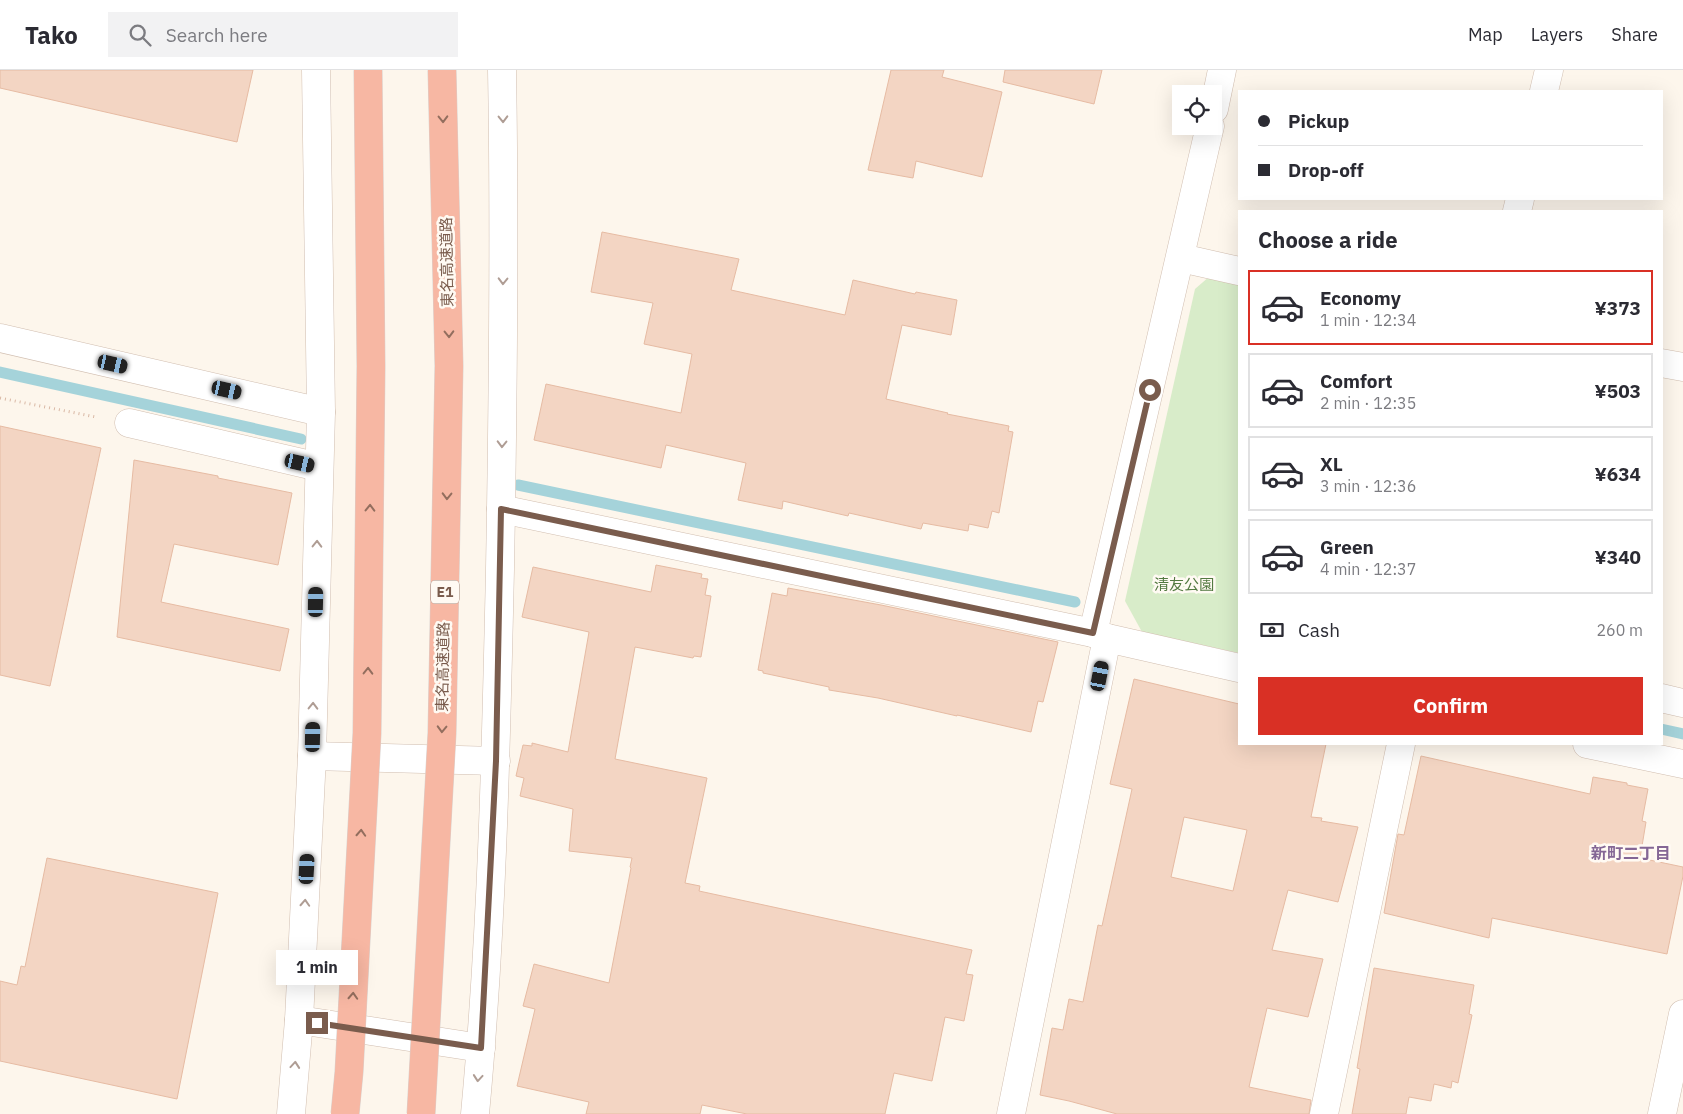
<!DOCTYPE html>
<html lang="en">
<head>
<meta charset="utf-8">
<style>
  body { margin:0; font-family:"IBM Plex Sans","Noto Sans JP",sans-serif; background:#f2f2f3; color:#2b2b33; height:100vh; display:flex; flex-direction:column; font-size:19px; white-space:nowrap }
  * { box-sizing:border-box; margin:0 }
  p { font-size:16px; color:#7c7c81 }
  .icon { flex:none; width:28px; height:28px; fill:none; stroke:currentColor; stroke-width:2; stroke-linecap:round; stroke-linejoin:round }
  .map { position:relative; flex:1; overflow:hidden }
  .details { position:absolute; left:1238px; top:140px; width:425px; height:535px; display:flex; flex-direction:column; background:#fff; border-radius:0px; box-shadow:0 5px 20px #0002 }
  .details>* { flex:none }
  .hud { position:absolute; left:1238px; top:20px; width:425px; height:110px; border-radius:0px; box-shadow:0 5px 20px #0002; display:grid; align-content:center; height:110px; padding:0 20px; background:#fff }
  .fabs { position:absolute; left:1172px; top:15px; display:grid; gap:10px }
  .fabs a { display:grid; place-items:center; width:50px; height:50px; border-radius:0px; background:#fff; box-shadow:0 5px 20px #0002; font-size:25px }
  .end { position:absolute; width:22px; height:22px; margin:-11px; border:6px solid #7a5c4d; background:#fff; box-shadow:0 0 0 2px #fff }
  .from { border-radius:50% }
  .bubble { position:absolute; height:35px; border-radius:0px; background:#fff; box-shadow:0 5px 20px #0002; font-size:16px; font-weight:700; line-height:35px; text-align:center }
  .car { position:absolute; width:15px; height:30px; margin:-15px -8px; border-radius:6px; box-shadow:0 0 4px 1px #0007; background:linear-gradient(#222 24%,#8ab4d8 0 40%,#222 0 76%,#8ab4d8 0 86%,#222 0) }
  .hud b { display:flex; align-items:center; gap:18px; height:48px; font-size:19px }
  .hud b+b { border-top:1px solid #e1e1e2 }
  .hud i { width:12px; height:12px; background:#2b2b33 }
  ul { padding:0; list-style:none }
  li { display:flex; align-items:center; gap:15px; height:75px; margin:0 10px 8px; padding:0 10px; border:2px solid #e1e1e2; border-radius:0px }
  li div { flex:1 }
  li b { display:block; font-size:19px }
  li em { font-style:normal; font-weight:700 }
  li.selected { border-color:#d93025 }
  li>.icon { width:45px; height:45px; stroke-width:1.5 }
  h2 { padding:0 20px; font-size:22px; line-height:60px }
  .pay { display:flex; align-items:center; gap:12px; height:55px; padding:0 20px; font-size:19px }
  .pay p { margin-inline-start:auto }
  .action { display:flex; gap:10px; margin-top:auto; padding:10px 20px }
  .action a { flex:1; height:58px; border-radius:0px; background:#d93025; color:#fff; font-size:20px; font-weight:700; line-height:58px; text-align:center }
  header { display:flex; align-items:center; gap:30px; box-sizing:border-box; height:70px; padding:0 25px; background:#fff; border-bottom:1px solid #e1e1e2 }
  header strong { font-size:24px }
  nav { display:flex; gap:28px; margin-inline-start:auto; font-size:18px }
  .search { width:350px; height:45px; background:#f2f2f3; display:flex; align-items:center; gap:12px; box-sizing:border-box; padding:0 18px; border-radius:0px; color:#7c7c81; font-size:19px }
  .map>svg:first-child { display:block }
  .green { fill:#d8ecc9 }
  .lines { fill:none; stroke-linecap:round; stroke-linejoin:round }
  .stream { stroke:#a5d3da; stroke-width:11 }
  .building { fill:#f3d5c3; stroke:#e6bba3; fill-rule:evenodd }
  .minor-casing { stroke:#d1beb0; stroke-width:29 }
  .path { stroke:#d9b8a5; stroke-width:3; stroke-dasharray:1 4; stroke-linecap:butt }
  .minor { stroke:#fff; stroke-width:28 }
  .motorway-bridge-casing { stroke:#dad1cd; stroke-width:29; stroke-linecap:butt }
  .motorway-bridge { stroke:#f7b7a3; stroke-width:28 }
  .oneway { stroke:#936e5e }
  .oneway2 { stroke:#af9d94 }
  .route { stroke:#7a5c4d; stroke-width:6 }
  .labels { text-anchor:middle; stroke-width:5; stroke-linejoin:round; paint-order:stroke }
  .shield { fill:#fffaf3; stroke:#a28b7f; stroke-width:1 }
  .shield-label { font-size:14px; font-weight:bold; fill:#7a5c4d }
  .street-label { font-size:15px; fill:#7a5c4d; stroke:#fffaf3 }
  .park-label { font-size:15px; fill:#537a41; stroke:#fffaf3 }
  .neighbourhood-label { font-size:16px; font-weight:bold; fill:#846695; stroke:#fffaf3 }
</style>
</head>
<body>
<header>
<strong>Tako</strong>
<div class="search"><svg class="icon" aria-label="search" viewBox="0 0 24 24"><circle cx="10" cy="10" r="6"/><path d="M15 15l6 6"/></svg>Search here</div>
<nav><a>Map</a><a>Layers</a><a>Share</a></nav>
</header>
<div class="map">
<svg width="1683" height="1044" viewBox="0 0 1683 1044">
  <rect width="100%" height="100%" fill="#fdf6ec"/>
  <path class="green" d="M1210,206l29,6v371l-97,-21 -17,-31 70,-312z"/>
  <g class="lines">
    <g class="stream">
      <path d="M0,302l301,67"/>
      <path d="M518,415l557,117"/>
      <path d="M1661,659l22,5"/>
    </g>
  </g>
  <g class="building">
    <path d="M0,0h253l-16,72 -237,-54z"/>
    <path d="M891,0h53l-2,7 60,15 -20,85 -66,-16 -3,17 -45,-8z"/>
    <path d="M1005,0h97l-8,34 -91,-22z"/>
    <path d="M602,162l137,27 -8,31 114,25 8,-35 62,14 1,-2 41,8 -6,35 -49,-10 -16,74 62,14 -1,1 62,12 -1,5 5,1 -14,81 -7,-2 -4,17 -19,-4 -1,7 -45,-8 -2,6 -72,-16 -1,3 -65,-15 -1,8 -44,-9 8,-37 -80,-18 -5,23 -127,-28 12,-56 135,29 11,-59 -48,-10 9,-41 -62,-11z"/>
    <path d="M0,356l101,22 -51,238 -50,-11z"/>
    <path d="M134,390l84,16v2l74,15 -14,72 -104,-21 -13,58 128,27 -9,42 -163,-34z"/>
    <path d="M656,495l46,9 -1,4 7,1 -3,16 6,1 -10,61 -7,-1 -1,2 -58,-11 -20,112 92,19 -22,105 15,3 -1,5 273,59 -6,24 7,1 -9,46 -19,-4 -13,64 -38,-8 -9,41h-138l-45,-9 -2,9h-114l3,-12 -72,-16 18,-77 -12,-3 11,-42 75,19 22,-115 -1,-1 2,-9 -63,-7 4,-42 -53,-13 4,-18 -8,-2 7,-31 9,1v-3l36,9 21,-120 -67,-15 11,-50 118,25z"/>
    <path d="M788,518l93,17 177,37 -15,60 -5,-1 -7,31 -74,-17v1l-79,-18 -49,-8v-3l-66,-14v-2l-5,-1 14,-77 15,3z"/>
    <path d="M1134,609l105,25v40h87l-15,73 11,1 -1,3 37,6 -20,75 -50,-12 -16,60 51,9 -15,58 -41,-9 -18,79 62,13 -2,14h-192l-48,-13 -29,-6 12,-67 11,2 6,-31 14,3 15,-77 4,1 30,-137 -22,-5zM1184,747l63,13 -14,61 -62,-14z"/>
    <path d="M1421,686l169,38 3,-17 34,6v2l21,4 -6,32 4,1 -6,36 43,9v9l-16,78 -175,-36 -3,20 -105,-25 14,-79 6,1z"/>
    <path d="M47,788l171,35 -41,206 -177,-38v-80l17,4 4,-19 4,1z"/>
    <path d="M1374,898l100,17 -5,29 3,1 -14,68 -6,-2 -1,7 -17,-4 -3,17 -22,-4 -3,17h-54l8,-45 -3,-1z"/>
  </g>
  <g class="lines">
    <g class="minor-casing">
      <g id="minor">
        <path d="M1544,21l5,-21"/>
        <path d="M1214,39l8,-39"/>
        <path d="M1517,141l3,-12"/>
        <path d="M1181,188l58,13"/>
        <path d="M0,268l321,74"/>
        <path d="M1661,293l22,4"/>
        <path d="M129,353l190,44"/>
        <path d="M501,439l592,124 14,5 132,30"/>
        <path d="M1093,563l117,-507"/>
        <path d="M1661,628l22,5"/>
        <path d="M1587,674l96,20"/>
        <path d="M312,686l184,5"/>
        <path d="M299,950l182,28"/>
        <path d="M291,1044l8,-94 13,-264 9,-344 -5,-342"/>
        <path d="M475,1044c17,-181 21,-363 25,-545 3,-167 5,-333 2,-499"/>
        <path d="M1011,1044l96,-476"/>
        <path d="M1324,1044l77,-370"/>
        <path d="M1662,1044l21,-100"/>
      </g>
    </g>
    <path class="path" d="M0,328l96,19"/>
    <use href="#minor" class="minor"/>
    <g class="motorway-bridge-casing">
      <g id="motorway-bridge">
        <path d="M345,1044l4,-42 18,-339 4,-367 -3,-296"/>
        <path d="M421,1044l21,-381 7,-367 -7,-296"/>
      </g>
    </g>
    <use href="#motorway-bridge" class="motorway-bridge"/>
  </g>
  <defs><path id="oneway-chevron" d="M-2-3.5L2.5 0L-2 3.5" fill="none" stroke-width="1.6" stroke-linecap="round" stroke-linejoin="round" transform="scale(1.25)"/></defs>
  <g class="oneway">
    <use href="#oneway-chevron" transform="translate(443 49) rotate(89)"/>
    <use href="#oneway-chevron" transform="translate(449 264) rotate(89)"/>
    <use href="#oneway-chevron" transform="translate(447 426) rotate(91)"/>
    <use href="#oneway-chevron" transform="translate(370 438) rotate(-89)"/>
    <use href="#oneway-chevron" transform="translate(368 601) rotate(-89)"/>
    <use href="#oneway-chevron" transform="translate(442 659) rotate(92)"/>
    <use href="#oneway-chevron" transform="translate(361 763) rotate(-87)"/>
    <use href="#oneway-chevron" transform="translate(353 926) rotate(-87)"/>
  </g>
  <g class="oneway2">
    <use href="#oneway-chevron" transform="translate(503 49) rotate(89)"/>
    <use href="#oneway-chevron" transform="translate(503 211) rotate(91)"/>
    <use href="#oneway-chevron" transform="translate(502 374) rotate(91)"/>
    <use href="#oneway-chevron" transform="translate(317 474) rotate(-89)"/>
    <use href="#oneway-chevron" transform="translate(313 636) rotate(-89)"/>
    <use href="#oneway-chevron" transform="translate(305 833) rotate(-87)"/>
    <use href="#oneway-chevron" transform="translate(295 995) rotate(-85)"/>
    <use href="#oneway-chevron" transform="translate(478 1008) rotate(95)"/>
  </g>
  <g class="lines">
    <path class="route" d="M317,953l164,25 15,-287 5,-252 592,124 57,-243"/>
  </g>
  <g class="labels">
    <rect class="shield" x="431" y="510.5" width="28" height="23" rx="4"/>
    <g class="shield-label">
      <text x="445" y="527">E1</text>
    </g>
    <g class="street-label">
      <text transform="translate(447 192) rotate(-91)" y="5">東名高速道路</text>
      <text transform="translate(443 597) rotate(-89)" y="5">東名高速道路</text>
    </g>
    <g class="park-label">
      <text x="1184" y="520">清友公園</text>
    </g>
    <g class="neighbourhood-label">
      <text x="1631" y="789">新町二丁目</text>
    </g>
  </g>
</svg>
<div class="fabs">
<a><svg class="icon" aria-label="locate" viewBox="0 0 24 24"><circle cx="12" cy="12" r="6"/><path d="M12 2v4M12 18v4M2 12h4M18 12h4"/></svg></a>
</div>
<i class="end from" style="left:1150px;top:320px"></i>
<i class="end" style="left:317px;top:953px"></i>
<div class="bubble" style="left:276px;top:880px;width:82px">1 min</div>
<i class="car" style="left:113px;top:294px;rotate:103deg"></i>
<i class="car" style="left:227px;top:320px;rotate:103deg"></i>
<i class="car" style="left:300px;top:393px;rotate:103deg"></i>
<i class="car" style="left:316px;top:532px;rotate:1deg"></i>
<i class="car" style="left:1100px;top:606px;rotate:11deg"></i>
<i class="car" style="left:313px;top:667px;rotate:1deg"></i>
<i class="car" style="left:307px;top:799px;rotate:3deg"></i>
<div class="hud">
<b><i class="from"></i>Pickup</b>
<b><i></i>Drop-off</b>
</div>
<section class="details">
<h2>Choose a ride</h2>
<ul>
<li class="selected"><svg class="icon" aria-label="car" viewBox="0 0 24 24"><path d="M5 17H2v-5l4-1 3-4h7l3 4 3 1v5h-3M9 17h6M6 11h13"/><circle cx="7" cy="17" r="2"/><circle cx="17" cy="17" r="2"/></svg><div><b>Economy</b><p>1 min · 12:34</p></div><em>¥373</em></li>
<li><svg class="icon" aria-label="car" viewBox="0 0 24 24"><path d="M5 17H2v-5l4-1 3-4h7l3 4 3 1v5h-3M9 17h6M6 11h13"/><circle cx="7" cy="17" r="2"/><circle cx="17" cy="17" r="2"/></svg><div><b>Comfort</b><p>2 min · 12:35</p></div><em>¥503</em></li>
<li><svg class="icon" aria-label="car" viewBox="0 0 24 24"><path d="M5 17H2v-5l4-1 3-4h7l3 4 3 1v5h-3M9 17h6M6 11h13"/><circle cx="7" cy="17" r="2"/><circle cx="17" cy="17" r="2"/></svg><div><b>XL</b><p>3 min · 12:36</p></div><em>¥634</em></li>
<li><svg class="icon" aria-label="car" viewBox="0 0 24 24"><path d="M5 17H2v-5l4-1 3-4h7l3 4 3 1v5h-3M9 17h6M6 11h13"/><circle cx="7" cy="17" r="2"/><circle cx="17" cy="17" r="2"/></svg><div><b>Green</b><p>4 min · 12:37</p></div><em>¥340</em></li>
</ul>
<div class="pay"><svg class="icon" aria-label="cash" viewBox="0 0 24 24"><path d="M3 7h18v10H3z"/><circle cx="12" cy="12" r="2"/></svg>Cash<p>260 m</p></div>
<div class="action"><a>Confirm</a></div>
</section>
</div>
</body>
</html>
